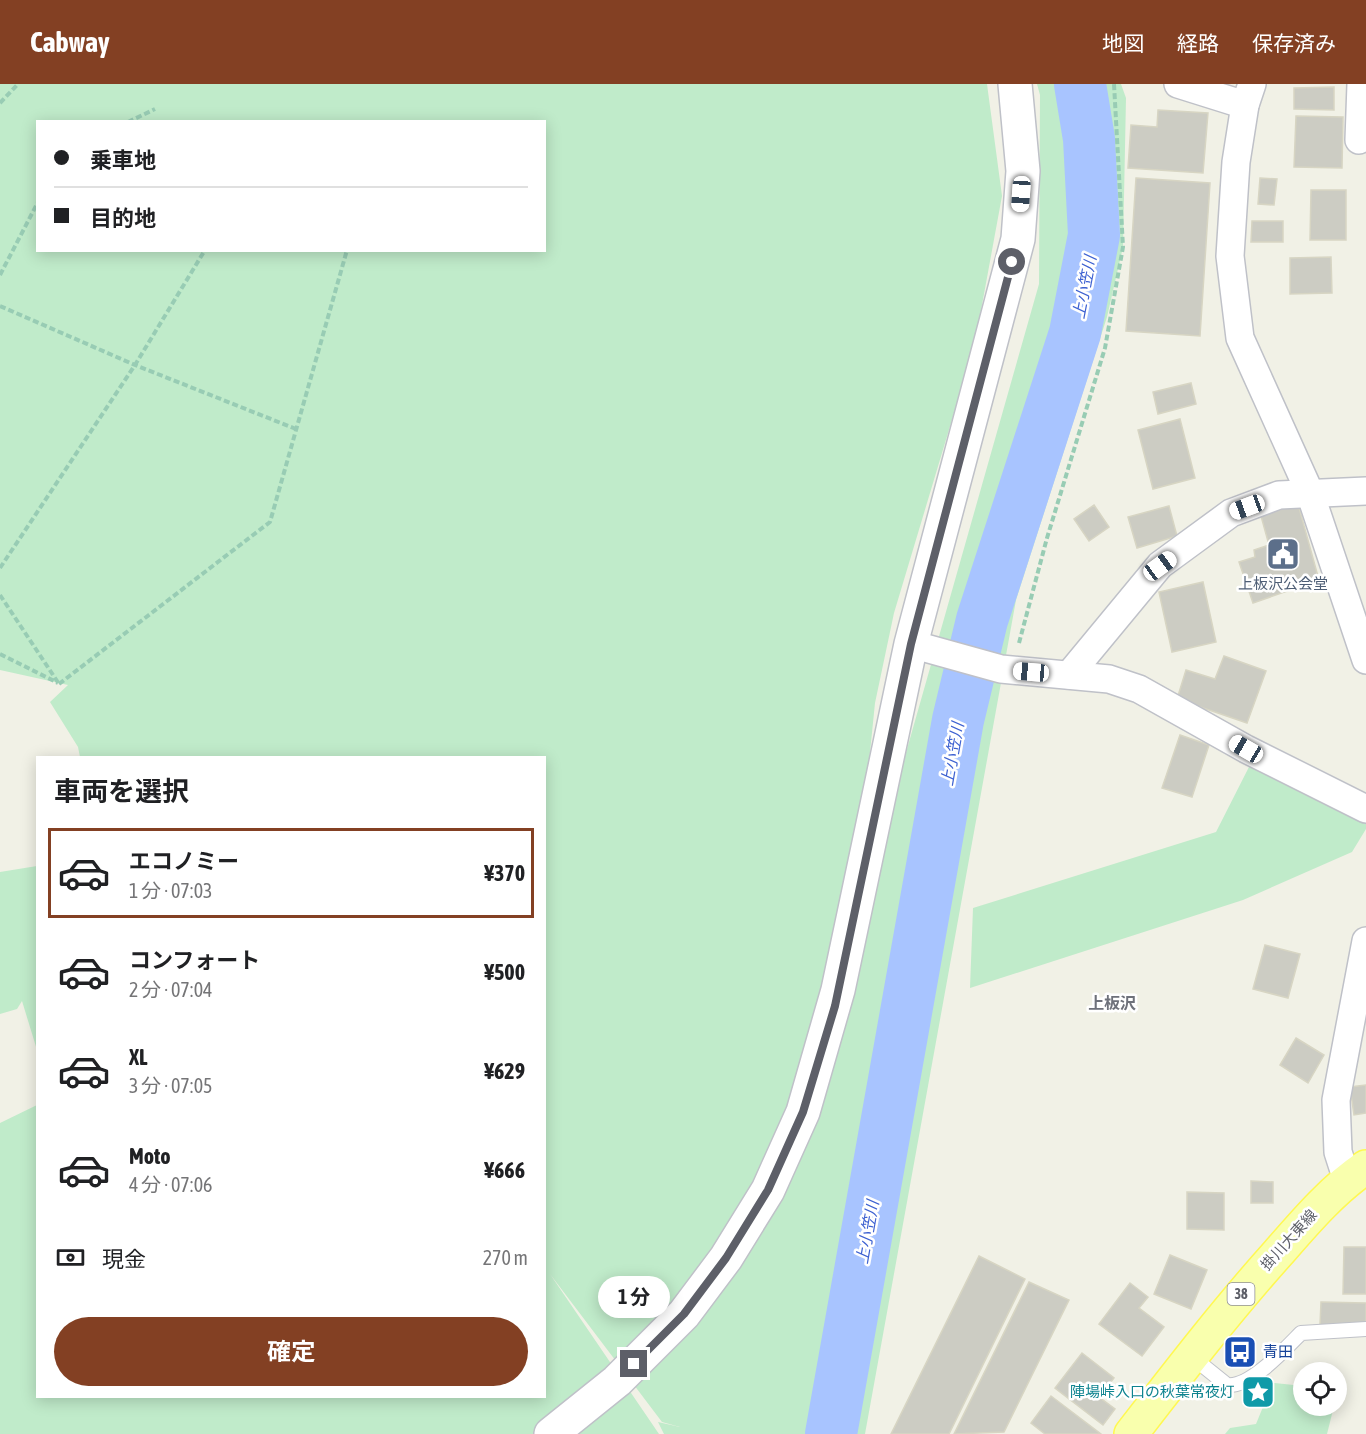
<!DOCTYPE html>
<html lang="ja">
<head>
<meta charset="utf-8">
<style>
  body { margin:0; font-family:"Asap Condensed","Noto Sans JP",sans-serif; background:#f6f6f6; color:#202124; height:100vh; display:flex; flex-direction:column; font-size:22px; white-space:nowrap }
  * { box-sizing:border-box; margin:0 }
  p { font-size:20px; color:#757577 }
  .icon { flex:none; width:33px; height:33px; fill:none; stroke:currentColor; stroke-width:2; stroke-linecap:round; stroke-linejoin:round }
  .map { position:relative; flex:1; overflow:hidden }
  .drawer { position:absolute; left:36px; top:672px; width:510px; height:642px; display:flex; flex-direction:column; background:#fff; border-radius:0px; box-shadow:0 3px 15px #0003 }
  .drawer>* { flex:none }
  .guide { position:absolute; left:36px; top:36px; width:510px; height:132px; border-radius:0px; box-shadow:0 3px 15px #0003; display:grid; align-content:center; height:132px; padding:0 18px; background:#fff }
  .controls { position:absolute; left:1293px; top:1278px; display:grid; gap:12px }
  .controls a { display:grid; place-items:center; width:54px; height:54px; border-radius:50%; background:#fff; box-shadow:0 3px 15px #0003; font-size:30px }
  .end { position:absolute; width:27px; height:27px; margin:-14px; border:8px solid #5d5f68; background:#fff; box-shadow:0 0 0 3px #fff }
  .from { border-radius:50% }
  .bubble { position:absolute; height:42px; border-radius:21px; background:#fff; box-shadow:0 3px 15px #0003; font-size:20px; font-weight:700; line-height:42px; text-align:center }
  .car { position:absolute; width:18px; height:36px; margin:-18px -9px; border-radius:8px; box-shadow:0 0 4px 2px #0007; background:linear-gradient(#fff 24%,#345 0 40%,#fff 0 76%,#345 0 86%,#fff 0) }
  .guide b { display:flex; align-items:center; gap:21px; height:57px; font-size:22px }
  .guide b+b { border-top:2px solid #e0e0e0 }
  .guide i { width:15px; height:15px; background:#202124 }
  ul { padding:0; list-style:none }
  li { display:flex; align-items:center; gap:18px; height:90px; margin:0 12px 9px; padding:0 6px; border:3px solid transparent; border-radius:0px }
  li div { flex:1 }
  li b { display:block; font-size:22px }
  li em { font-style:normal; font-weight:700 }
  li.on { border-color:#834023 }
  li>.icon { width:54px; height:54px; stroke-width:1.5 }
  h2 { padding:0 18px; font-size:27px; line-height:72px }
  .pay { display:flex; align-items:center; gap:15px; height:66px; padding:0 18px; font-size:22px }
  .pay p { margin-inline-start:auto }
  .cta { display:flex; gap:12px; margin-top:auto; padding:12px 18px }
  .cta a { flex:1; height:69px; border-radius:36px; background:#834023; color:#fff; font-size:24px; font-weight:700; line-height:69px; text-align:center }
  header { display:flex; align-items:center; gap:36px; box-sizing:border-box; height:84px; padding:0 30px; background:#834023; color:#fff }
  header strong { font-size:28px }
  nav { display:flex; gap:33px; margin-inline-start:auto; font-size:21px }
  .map>svg:first-child { display:block }
  .green { fill:#c0ebca; fill-rule:evenodd }
  .lines { fill:none; stroke-linecap:round; stroke-linejoin:round }
  .river { stroke:#a8c4ff; stroke-width:52 }
  .building { fill:#ccccc3; stroke:#d7d5c3; stroke-width:1.5 }
  .service-casing { stroke:#bfc1c8; stroke-width:16 }
  .minor-casing { stroke:#bfc1c8; stroke-width:30 }
  .tertiary-casing { stroke:#bfc1c8; stroke-width:36 }
  .primary-casing { stroke:#fff851; stroke-width:36 }
  .path { stroke:#98ccb4; stroke-width:4; stroke-dasharray:6 3; stroke-linecap:butt }
  .service { stroke:#fff; stroke-width:14 }
  .minor { stroke:#fff; stroke-width:27 }
  .tertiary { stroke:#fff; stroke-width:33 }
  .primary { stroke:#f9ffad; stroke-width:33 }
  .route { stroke:#5d5f68; stroke-width:8 }
  .labels { text-anchor:middle; stroke-width:5; stroke-linejoin:round; paint-order:stroke }
  .shield { fill:#fff; stroke:#8e8f95; stroke-width:1.5 }
  .shield-label { font-size:14px; font-weight:bold; fill:#5d5f68 }
  .service-label { font-size:15px; fill:#4e5e75; stroke:#fff }
  .street-label { font-size:15px; fill:#5d5f68; stroke:#fff }
  .transit-label { font-size:15px; fill:#164399; stroke:#fff; text-anchor:start }
  .culture-label { font-size:15px; fill:#0d838f; stroke:#fff; text-anchor:end }
  .water-label { font-size:16px; font-style:italic; fill:#3d61d1; stroke:#fff }
  .neighbourhood-label { font-size:16px; font-weight:bold; fill:#6e717a; stroke:#fff }
</style>
</head>
<body>
<header>
<strong>Cabway</strong>
<nav><a>地図</a><a>経路</a><a>保存済み</a></nav>
</header>
<div class="map">
<svg width="1366" height="1350" viewBox="0 0 1366 1350">
  <rect width="100%" height="100%" fill="#f1f1e6"/>
  <g class="green">
    <path d="M0,0h987l15,112 -27,147 -81,270 -19,90 -25,247 189,-666 1,-189 -3,-11h84l5,14 -3,149 -16,70 -91,283 -151,834h-201l-6,-12 22,5 -18,-5 -112,-148 109,160h-659v-311l37,-18 1,291h506v-638l-464,-1 -2,-10 -28,-45 18,-17 -68,-15zM38,38h506v128h-506z"/>
    <path d="M1251,679l115,39v27l-14,23 -109,48 -273,88 3,-80 243,-76z"/>
    <path d="M37,782h1l-1,184 -15,-49 -5,8 -17,5v-142z"/>
    <path d="M1266,1298l37,4 1,20h30l-7,28h-102l5,-6 26,-4 9,-22z"/>
  </g>
  <g class="lines">
    <path class="river" d="M831,1350l127,-714 24,-100 93,-287 19,-98 -5,-96 -9,-55"/>
  </g>
  <g class="building">
    <path d="M1334,3v23l-40,-1v-21z"/>
    <path d="M1158,26l50,3 -5,60 -75,-5 3,-43 26,2z"/>
    <path d="M1296,32l47,1 -1,51 -48,-1z"/>
    <path d="M1136,94l74,5 -10,153 -74,-5z"/>
    <path d="M1260,94l17,1 -3,26 -16,-1z"/>
    <path d="M1311,106h35v50h-36z"/>
    <path d="M1252,137h31v21h-32z"/>
    <path d="M1331,173l1,36 -42,1v-36z"/>
    <path d="M1191,299l5,21 -38,10 -5,-22z"/>
    <path d="M1180,335l15,59 -42,11 -15,-59z"/>
    <path d="M1298,420l21,76 -66,23 -14,-41 16,-5 -1,-7 15,-5 -8,-29z"/>
    <path d="M1094,421l15,22 -20,14 -15,-22z"/>
    <path d="M1169,422l8,30 -40,12 -9,-31z"/>
    <path d="M1203,498l13,60 -44,10 -13,-60z"/>
    <path d="M1224,572l42,15 -19,52 -70,-24 9,-29 29,9z"/>
    <path d="M1180,651l29,10 -17,52 -30,-9z"/>
    <path d="M1265,861l35,9 -12,44 -35,-9z"/>
    <path d="M1296,954l28,17 -16,28 -28,-18z"/>
    <path d="M1366,1001v28l-12,2 -4,-28z"/>
    <path d="M1251,1097l22,1v21h-22z"/>
    <path d="M1187,1108l37,1v37l-37,-1z"/>
    <path d="M1344,1163h22v47h-23z"/>
    <path d="M1170,1171l37,15 -16,39 -37,-15z"/>
    <path d="M979,1172l46,23 -76,155h-58z"/>
    <path d="M1029,1198l40,18 -65,132 -50,2z"/>
    <path d="M1130,1199l18,14 -9,11 25,19 -22,29 -43,-32z"/>
    <path d="M1321,1218l45,1v22h-46z"/>
    <path d="M1082,1269l32,25 -15,19 16,12 -12,16 -48,-37z"/>
    <path d="M1254,1302l10,3 -2,10 -10,-2z"/>
    <path d="M1051,1312l50,38h-56l-14,-11z"/>
  </g>
  <g class="lines">
    <g class="service-casing">
      <path id="service" d="M1191,1272l36,29c23,3 59,-37 74,-52l65,-4"/>
    </g>
    <g class="minor-casing">
      <g id="minor">
        <path d="M1178,0l67,21"/>
        <path d="M1252,0l-7,21 -9,57 -6,94 10,82 70,155 56,167"/>
        <path d="M1359,56l2,-56"/>
        <path d="M911,560l90,25 108,10 30,10 107,60 120,60"/>
        <path d="M1069,591l91,-110 71,-52 48,-18 87,-4"/>
        <path d="M1347,1096l-9,-28 -2,-52 30,-159"/>
      </g>
    </g>
    <g class="tertiary-casing">
      <path id="tertiary" d="M551,1350l66,-53 67,-67 42,-56 42,-68 35,-78 35,-122 73,-346 107,-405 5,-68 -8,-87"/>
    </g>
    <g class="primary-casing">
      <path id="primary" d="M1131,1350c48,-62 95,-123 147,-181 27,-31 54,-63 88,-86"/>
    </g>
    <g class="path">
      <path d="M0,19l18,-19"/>
      <path d="M128,38l27,-13"/>
      <path d="M0,191l38,-73"/>
      <path d="M0,222l135,59 161,64"/>
      <path d="M0,484l135,-203 70,-115"/>
      <path d="M0,511l59,89"/>
      <path d="M1019,559l28,-105 58,-190 18,-101 -9,-163"/>
      <path d="M0,570l58,29"/>
      <path d="M59,600l211,-162 77,-272"/>
    </g>
    <use href="#service" class="service"/>
    <use href="#minor" class="minor"/>
    <use href="#tertiary" class="tertiary"/>
    <use href="#primary" class="primary"/>
  </g>
  <g class="lines">
    <path class="route" d="M634,1280l50,-50 42,-56 42,-68 35,-78 32,-106 76,-362 101,-382"/>
  </g>
  <defs>
    <g id="civic-square" transform="scale(1.725)"><rect x="-9" y="-9" width="18" height="18" rx="4" fill="#5c6f8a" stroke="#fff"/><path d="M-.6-6.5H3V-4.5H.6V-3L4-1V1h2V6H-6V1h2V-1L-.6-3ZM-1.2 2.5V6h2.4V2.5Z" fill="#fff"/></g>
    <g id="bus-square" transform="scale(1.725)"><rect x="-9" y="-9" width="18" height="18" rx="4" fill="#1a4fb4" stroke="#fff"/><path d="M-5-6H5V4H4V6H2V4H-2V6H-4V4H-5ZM-3.5-4V0h7V-4ZM-3.5 1.2v1.5H-2V1.2ZM2 1.2v1.5H3.5V1.2Z" fill="#fff"/></g>
    <g id="sight-square" transform="scale(1.725)"><rect x="-9" y="-9" width="18" height="18" rx="4" fill="#0f9aa8" stroke="#fff"/><path d="M0-6L1.8-2.2L6-1.7L2.9 1.2L3.7 5.4L0 3.3L-3.7 5.4L-2.9 1.2L-6-1.7L-1.8-2.2Z" fill="#fff"/></g>
  </defs>
  <g fill-rule="evenodd">
    <use href="#civic-square" x="1283" y="470"/>
    <use href="#bus-square" x="1240" y="1268"/>
    <use href="#sight-square" x="1258" y="1308"/>
  </g>
  <g class="labels">
    <rect class="shield" x="1227.5" y="1199" width="27" height="22" rx="4.5"/>
    <g class="shield-label">
      <text x="1241" y="1215">38</text>
    </g>
    <g class="service-label">
      <text x="1283" y="505">上板沢公会堂</text>
    </g>
    <g class="street-label">
      <text transform="translate(1289 1156) rotate(-48)" y="5">掛川大東線</text>
    </g>
    <g class="transit-label">
      <text x="1263" y="1273">青田</text>
    </g>
    <g class="culture-label">
      <text x="1235" y="1313">陣場峠入口の秋葉常夜灯</text>
    </g>
    <g class="water-label">
      <text transform="translate(1084 203) rotate(-79)" y="6">上小笠川</text>
      <text transform="translate(952 670) rotate(-80)" y="6">上小笠川</text>
      <text transform="translate(867 1148) rotate(-80)" y="6">上小笠川</text>
    </g>
    <g class="neighbourhood-label">
      <text x="1112" y="925">上板沢</text>
    </g>
  </g>
</svg>
<div class="controls">
<a><svg class="icon" aria-label="locate" viewBox="0 0 24 24"><circle cx="12" cy="12" r="6"/><path d="M12 2v4M12 18v4M2 12h4M18 12h4"/></svg></a>
</div>
<i class="end from" style="left:1012px;top:178px"></i>
<i class="end" style="left:634px;top:1280px"></i>
<div class="bubble" style="left:598px;top:1192px;width:72px">1 分</div>
<i class="car" style="left:1021px;top:110px;rotate:184deg"></i>
<i class="car" style="left:1247px;top:423px;rotate:250deg"></i>
<i class="car" style="left:1160px;top:482px;rotate:54deg"></i>
<i class="car" style="left:1031px;top:588px;rotate:275deg"></i>
<i class="car" style="left:1246px;top:665px;rotate:300deg"></i>
<div class="guide">
<b><i class="from"></i>乗車地</b>
<b><i></i>目的地</b>
</div>
<section class="drawer">
<h2>車両を選択</h2>
<ul>
<li class="on"><svg class="icon" aria-label="car" viewBox="0 0 24 24"><path d="M5 17H2v-5l4-1 3-4h7l3 4 3 1v5h-3M9 17h6M6 11h13"/><circle cx="7" cy="17" r="2"/><circle cx="17" cy="17" r="2"/></svg><div><b>エコノミー</b><p>1 分 · 07:03</p></div><em>¥370</em></li>
<li><svg class="icon" aria-label="car" viewBox="0 0 24 24"><path d="M5 17H2v-5l4-1 3-4h7l3 4 3 1v5h-3M9 17h6M6 11h13"/><circle cx="7" cy="17" r="2"/><circle cx="17" cy="17" r="2"/></svg><div><b>コンフォート</b><p>2 分 · 07:04</p></div><em>¥500</em></li>
<li><svg class="icon" aria-label="car" viewBox="0 0 24 24"><path d="M5 17H2v-5l4-1 3-4h7l3 4 3 1v5h-3M9 17h6M6 11h13"/><circle cx="7" cy="17" r="2"/><circle cx="17" cy="17" r="2"/></svg><div><b>XL</b><p>3 分 · 07:05</p></div><em>¥629</em></li>
<li><svg class="icon" aria-label="car" viewBox="0 0 24 24"><path d="M5 17H2v-5l4-1 3-4h7l3 4 3 1v5h-3M9 17h6M6 11h13"/><circle cx="7" cy="17" r="2"/><circle cx="17" cy="17" r="2"/></svg><div><b>Moto</b><p>4 分 · 07:06</p></div><em>¥666</em></li>
</ul>
<div class="pay"><svg class="icon" aria-label="cash" viewBox="0 0 24 24"><path d="M3 7h18v10H3z"/><circle cx="12" cy="12" r="2"/></svg>現金<p>270 m</p></div>
<div class="cta"><a>確定</a></div>
</section>
</div>
</body>
</html>
